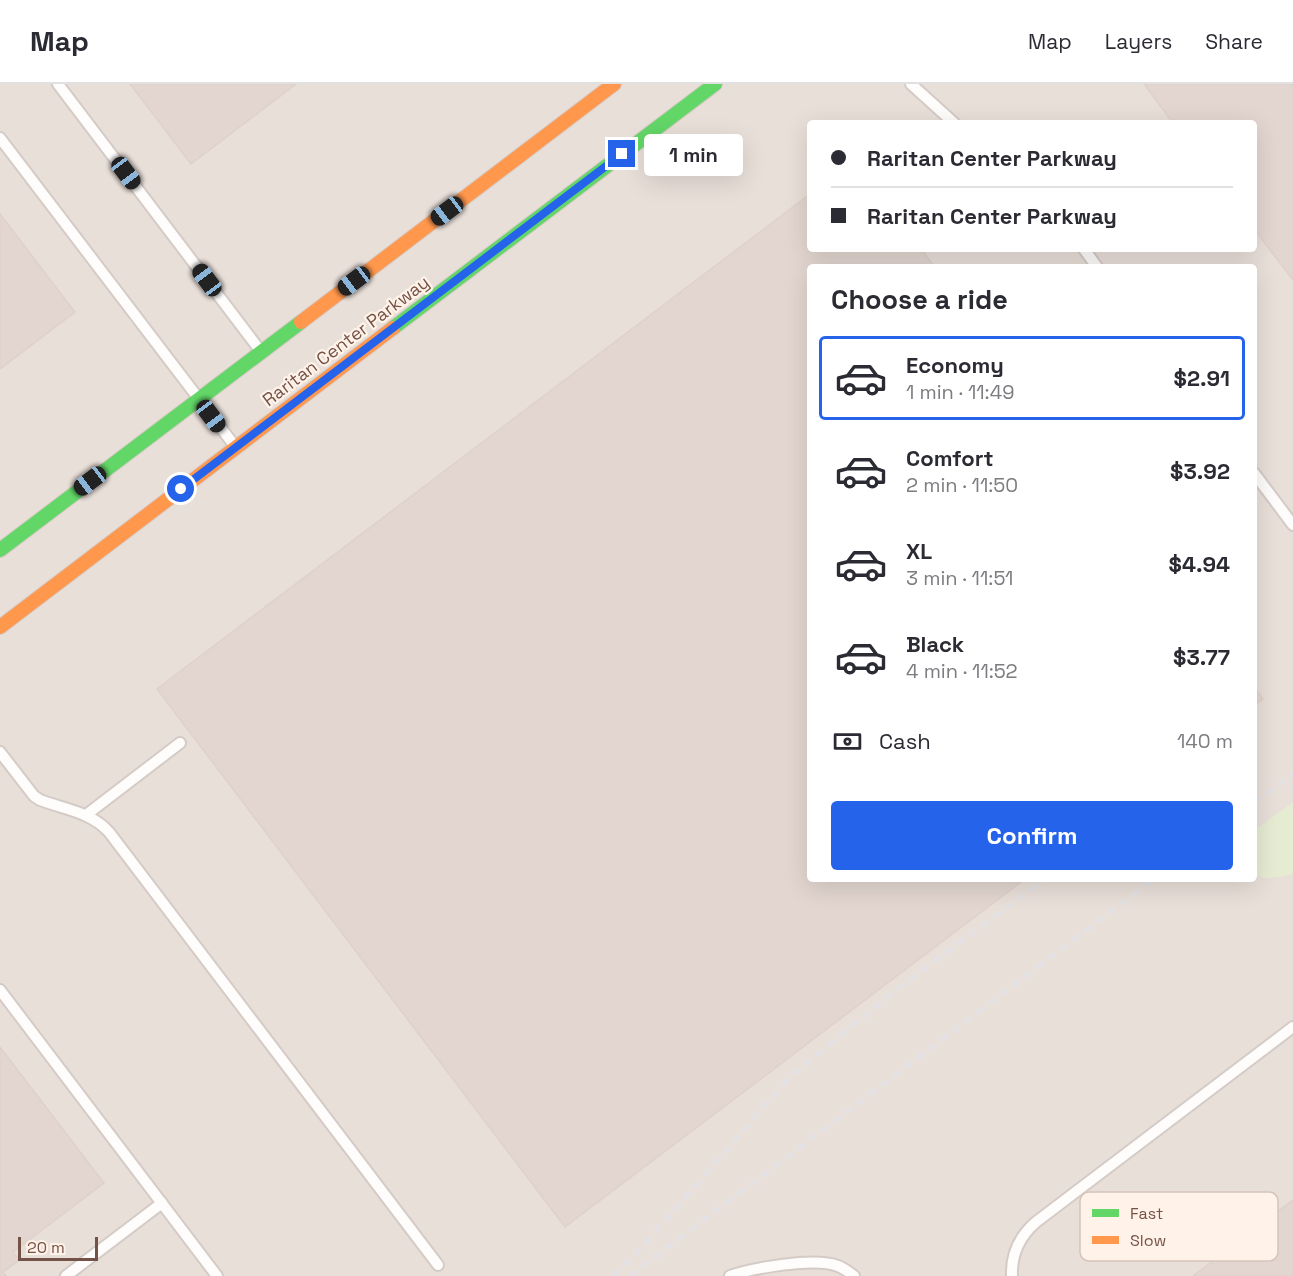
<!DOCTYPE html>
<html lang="en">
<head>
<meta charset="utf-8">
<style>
  body { margin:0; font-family:"Space Grotesk",sans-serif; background:#f7f7f7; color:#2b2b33; height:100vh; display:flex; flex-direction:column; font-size:22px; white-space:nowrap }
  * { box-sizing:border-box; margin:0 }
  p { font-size:20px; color:#7c7c81 }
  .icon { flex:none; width:33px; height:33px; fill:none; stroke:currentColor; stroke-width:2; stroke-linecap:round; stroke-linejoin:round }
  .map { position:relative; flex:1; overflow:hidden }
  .drawer { position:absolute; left:807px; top:180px; width:450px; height:618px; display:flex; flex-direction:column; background:#fff; border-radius:6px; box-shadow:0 6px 24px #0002 }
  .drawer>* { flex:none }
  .guide { position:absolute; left:807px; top:36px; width:450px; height:132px; border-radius:6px; box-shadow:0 6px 24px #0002; display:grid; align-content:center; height:132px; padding:0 24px; background:#fff }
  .scale { position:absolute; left:18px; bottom:15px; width:80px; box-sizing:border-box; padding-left:6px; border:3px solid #755248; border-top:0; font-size:16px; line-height:21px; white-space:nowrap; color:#755248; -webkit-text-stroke:4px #fff3e9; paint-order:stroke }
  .end { position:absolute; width:27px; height:27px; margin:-14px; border:8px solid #2563eb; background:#fff; box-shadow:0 0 0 3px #fff }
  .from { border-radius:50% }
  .bubble { position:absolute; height:42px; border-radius:6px; background:#fff; box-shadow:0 6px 24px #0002; font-size:20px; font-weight:700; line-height:42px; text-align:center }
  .car { position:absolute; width:18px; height:36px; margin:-18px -9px; border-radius:8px; box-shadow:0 0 4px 2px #0007; background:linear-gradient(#222 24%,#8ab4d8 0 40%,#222 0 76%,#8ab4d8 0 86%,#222 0) }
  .guide b { display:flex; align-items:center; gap:21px; height:57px; font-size:22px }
  .guide b+b { border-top:2px solid #e1e1e2 }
  .guide i { width:15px; height:15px; background:#2b2b33 }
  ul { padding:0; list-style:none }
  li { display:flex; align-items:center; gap:18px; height:84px; margin:0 12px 9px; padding:0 12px; border:3px solid transparent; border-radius:6px }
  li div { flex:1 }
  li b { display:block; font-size:22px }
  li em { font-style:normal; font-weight:700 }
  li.active { border-color:#2563eb }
  li>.icon { width:54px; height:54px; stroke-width:1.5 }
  h2 { padding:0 24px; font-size:27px; line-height:72px }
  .pay { display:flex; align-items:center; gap:15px; height:66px; padding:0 24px; font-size:22px }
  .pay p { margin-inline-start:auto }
  .button { display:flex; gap:12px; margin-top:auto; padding:12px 24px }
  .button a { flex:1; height:69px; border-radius:6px; background:#2563eb; color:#fff; font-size:24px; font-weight:700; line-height:69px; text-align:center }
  header { display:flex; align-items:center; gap:36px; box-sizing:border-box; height:84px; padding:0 30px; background:#fff; border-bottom:2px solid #e1e1e2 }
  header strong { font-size:28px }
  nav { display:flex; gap:33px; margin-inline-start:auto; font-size:21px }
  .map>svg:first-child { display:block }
  .industrial { fill:#e9dfd9; fill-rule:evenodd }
  .green { fill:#e5ecd2 }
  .building { fill:#e3d6d0; stroke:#dfd1ca; stroke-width:1.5 }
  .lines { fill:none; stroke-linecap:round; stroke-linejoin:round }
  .lane-casing { stroke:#d5cbc6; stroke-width:14 }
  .fast-casing { stroke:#d6cac4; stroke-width:16 }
  .slow-casing { stroke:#d6cac4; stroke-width:16 }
  .lane { stroke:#fefdfc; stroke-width:10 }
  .fast { stroke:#63d668; stroke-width:14 }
  .slow { stroke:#ff974d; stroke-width:14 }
  .rail { stroke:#e3e1e4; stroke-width:4.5; stroke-dasharray:9 6; stroke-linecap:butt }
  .route { stroke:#2563eb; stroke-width:8 }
  .labels { text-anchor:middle; stroke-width:4.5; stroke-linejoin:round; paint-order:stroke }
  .street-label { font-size:18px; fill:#755248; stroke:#fff3e9 }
  .key { fill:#fff3e9; stroke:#d6c3b9; stroke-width:1.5 }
  .key-label { font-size:16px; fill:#755248 }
</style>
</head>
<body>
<header>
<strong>Map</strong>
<nav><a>Map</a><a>Layers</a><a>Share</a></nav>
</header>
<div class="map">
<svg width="1293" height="1192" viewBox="0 0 1293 1192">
  <rect width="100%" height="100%" fill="#f7efe8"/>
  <path class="industrial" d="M0,0h1293v1192h-1293zM810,39h444v126h-444zM810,183h444v612h-444z"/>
  <path class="green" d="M1293,718v72c-12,2 -29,8 -39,0v-43z"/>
  <g class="building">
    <path d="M130,0h166l-105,80z"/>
    <path d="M1144,0h149v196l-39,-51v-106h-81z"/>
    <path d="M810,110v55h111l14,18h-125v612h215l-460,348 -408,-538z"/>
    <path d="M0,130l75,98 -75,57z"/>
    <path d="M1254,603l9,12 -9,6z"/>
    <path d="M0,963l104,136 -91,69 6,8 -16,12 3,4h-6z"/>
    <path d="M1293,1116v76h-100z"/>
  </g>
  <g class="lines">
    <g class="lane-casing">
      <g id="lane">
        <path d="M58,0l201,265"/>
        <path d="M911,0l43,39"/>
        <path d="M0,54l234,307"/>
        <path d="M1084,165l13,18"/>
        <path d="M1254,389l39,52"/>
        <path d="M0,668l34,44 6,4c24,9 51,12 69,32l329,433"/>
        <path d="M86,731l94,-72"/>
        <path d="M0,906l217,286"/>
        <path d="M66,1192l96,-73"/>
        <path d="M730,1192c23,-8 84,-19 108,-10 5,2 11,6 16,10"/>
        <path d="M1012,1192c-1,-22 8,-40 24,-54l257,-195"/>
      </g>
    </g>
    <g class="fast-casing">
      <g id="fast">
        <path d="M393,244l322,-244"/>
        <path d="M0,466l301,-228"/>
      </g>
    </g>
    <g class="slow-casing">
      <g id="slow">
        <path d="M301,238l313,-238"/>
        <path d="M0,543l393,-299"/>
      </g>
    </g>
    <use href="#lane" class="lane"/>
    <use href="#fast" class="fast"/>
    <use href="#slow" class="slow"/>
    <g class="rail">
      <path d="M1254,719l39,-29"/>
      <path d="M613,1192l31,-31 146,-168 102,-84 153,-114"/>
      <path d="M630,1192l524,-397"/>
    </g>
  </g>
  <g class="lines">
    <path class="route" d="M181,405l441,-335"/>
  </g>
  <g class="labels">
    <g class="street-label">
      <text transform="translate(346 257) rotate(-37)" y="6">Raritan Center Parkway</text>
    </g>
  </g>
  <rect x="1080" y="1108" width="198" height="69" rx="9" class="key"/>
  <rect x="1092" y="1125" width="27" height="8" fill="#63d668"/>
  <rect x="1092" y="1152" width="27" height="8" fill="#ff974d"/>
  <g class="key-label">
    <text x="1130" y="1135">Fast</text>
    <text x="1130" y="1162">Slow</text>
  </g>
</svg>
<div class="scale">20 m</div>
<i class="end from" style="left:181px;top:405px"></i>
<i class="end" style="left:622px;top:70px"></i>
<div class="bubble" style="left:644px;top:50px;width:99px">1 min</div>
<i class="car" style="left:126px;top:89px;rotate:143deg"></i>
<i class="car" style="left:447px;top:127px;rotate:233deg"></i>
<i class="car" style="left:207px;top:196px;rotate:323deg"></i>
<i class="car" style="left:354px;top:197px;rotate:233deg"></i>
<i class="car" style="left:211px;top:332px;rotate:143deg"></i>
<i class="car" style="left:90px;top:397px;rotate:233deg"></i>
<div class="guide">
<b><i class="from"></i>Raritan Center Parkway</b>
<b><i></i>Raritan Center Parkway</b>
</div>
<section class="drawer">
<h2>Choose a ride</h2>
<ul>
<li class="active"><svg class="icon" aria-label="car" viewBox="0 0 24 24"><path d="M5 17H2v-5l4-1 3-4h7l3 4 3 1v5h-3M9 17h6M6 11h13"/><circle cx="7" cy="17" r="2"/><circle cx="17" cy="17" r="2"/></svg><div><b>Economy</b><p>1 min · 11:49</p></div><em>$2.91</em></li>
<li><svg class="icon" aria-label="car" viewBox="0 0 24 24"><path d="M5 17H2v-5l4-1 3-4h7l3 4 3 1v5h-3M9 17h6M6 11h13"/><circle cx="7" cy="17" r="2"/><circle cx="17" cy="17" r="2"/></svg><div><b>Comfort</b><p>2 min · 11:50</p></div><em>$3.92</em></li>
<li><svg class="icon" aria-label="car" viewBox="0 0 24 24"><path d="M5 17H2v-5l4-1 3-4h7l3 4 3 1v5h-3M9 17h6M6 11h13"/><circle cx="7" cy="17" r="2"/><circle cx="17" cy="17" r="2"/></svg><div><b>XL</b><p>3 min · 11:51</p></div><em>$4.94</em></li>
<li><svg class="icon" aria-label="car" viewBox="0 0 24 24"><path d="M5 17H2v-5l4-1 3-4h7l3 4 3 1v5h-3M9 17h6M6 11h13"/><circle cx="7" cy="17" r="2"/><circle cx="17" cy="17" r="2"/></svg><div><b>Black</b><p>4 min · 11:52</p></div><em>$3.77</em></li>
</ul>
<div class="pay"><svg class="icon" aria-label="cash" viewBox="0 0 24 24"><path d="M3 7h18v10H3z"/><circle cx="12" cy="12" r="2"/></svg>Cash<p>140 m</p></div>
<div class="button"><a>Confirm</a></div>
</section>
</div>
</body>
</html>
